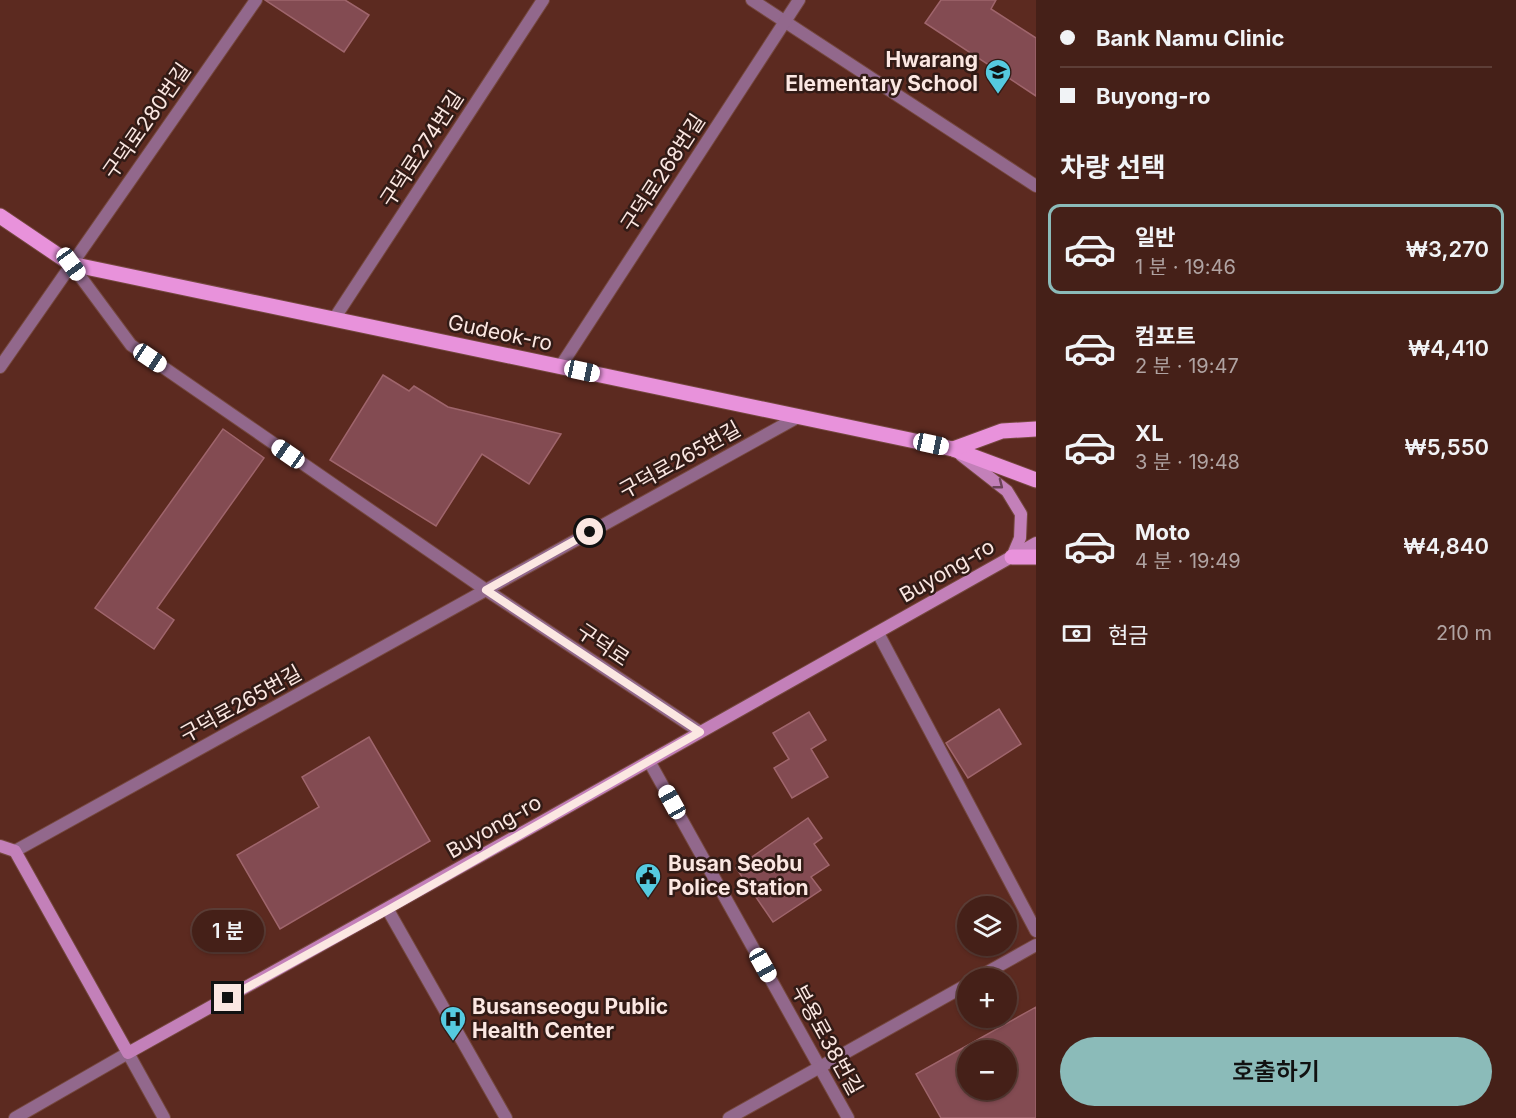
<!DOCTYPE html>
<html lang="ko">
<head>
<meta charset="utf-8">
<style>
  body { margin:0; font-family:Inter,"Noto Sans KR",sans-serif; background:#4c2821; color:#f1f3f6; height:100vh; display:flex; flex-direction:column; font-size:22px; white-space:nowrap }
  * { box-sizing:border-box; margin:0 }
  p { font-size:20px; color:#b0a3a2 }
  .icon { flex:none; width:33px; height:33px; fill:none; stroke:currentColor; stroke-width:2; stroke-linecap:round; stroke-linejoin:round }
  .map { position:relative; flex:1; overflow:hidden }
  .sheet { display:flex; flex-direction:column; background:#452018; width:480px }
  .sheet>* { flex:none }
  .top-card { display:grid; align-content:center; height:132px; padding:0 24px; background:#452018 }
  .fabs { position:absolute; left:957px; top:896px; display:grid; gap:12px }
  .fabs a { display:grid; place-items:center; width:60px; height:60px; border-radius:50%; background:#452018; box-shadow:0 2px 4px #0004,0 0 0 2px #5d3e37; font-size:30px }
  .end { position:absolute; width:27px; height:27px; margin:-14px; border:8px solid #fbe7e2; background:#111; box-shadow:0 0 0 3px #111 }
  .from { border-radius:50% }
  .bubble { position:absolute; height:42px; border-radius:21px; background:#452018; box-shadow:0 2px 4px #0004,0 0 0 2px #5d3e37; font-size:20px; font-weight:600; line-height:42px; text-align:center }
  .car { position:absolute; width:18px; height:36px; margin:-18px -9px; border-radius:8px; box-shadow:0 0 4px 2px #0007; background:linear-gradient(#fff 24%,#345 0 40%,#fff 0 76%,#345 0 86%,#fff 0) }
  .top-card b { display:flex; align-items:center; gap:21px; height:57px; font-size:22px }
  .top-card b+b { border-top:2px solid #5d3e37 }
  .top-card i { width:15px; height:15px; background:#f1f3f6 }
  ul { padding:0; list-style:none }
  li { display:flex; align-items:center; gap:18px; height:90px; margin:0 12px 9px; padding:0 12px; border:3px solid transparent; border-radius:12px }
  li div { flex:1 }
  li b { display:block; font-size:22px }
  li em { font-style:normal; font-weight:600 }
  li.current { border-color:#8bbbb9 }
  li>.icon { width:54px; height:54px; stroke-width:1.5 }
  h2 { padding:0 24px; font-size:27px; line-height:72px }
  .pay { display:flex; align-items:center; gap:15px; height:66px; padding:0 24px; font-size:22px }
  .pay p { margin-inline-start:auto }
  .action { display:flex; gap:12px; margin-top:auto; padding:12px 24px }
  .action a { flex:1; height:69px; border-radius:36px; background:#8bbbb9; color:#111; font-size:24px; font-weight:600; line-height:69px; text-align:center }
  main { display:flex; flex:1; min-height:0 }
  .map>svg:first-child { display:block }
  .building { fill:#834b52; stroke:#9f656c; stroke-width:1.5; fill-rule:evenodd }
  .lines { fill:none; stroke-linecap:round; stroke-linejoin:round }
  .street-casing { stroke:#75483f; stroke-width:14 }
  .secondary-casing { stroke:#75483f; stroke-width:14 }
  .primary-casing { stroke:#75483f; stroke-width:17 }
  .street { stroke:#92688c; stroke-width:12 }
  .secondary { stroke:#c380b9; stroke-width:12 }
  .primary { stroke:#e892db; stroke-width:15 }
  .oneway { stroke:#6c4357 }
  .route { stroke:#fbe7e2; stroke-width:8 }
  .labels { text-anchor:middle; stroke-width:5; stroke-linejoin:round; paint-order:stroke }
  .poi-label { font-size:21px; font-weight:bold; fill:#fbe7e2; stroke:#321b16; text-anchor:start }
  .street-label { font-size:21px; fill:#fbe7e2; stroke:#321b16 }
</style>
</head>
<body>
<main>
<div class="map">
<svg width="1036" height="1118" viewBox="0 0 1036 1118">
  <rect width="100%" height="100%" fill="#5c2a20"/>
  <g class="building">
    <path d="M265,0h80l24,15 -25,37z"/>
    <path d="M941,0h55l-5,9 45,29v58l-111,-73z"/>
    <path d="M383,375l26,16 5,-5 34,21 113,27 -32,50 -47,-30 -46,72 -106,-66z"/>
    <path d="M223,429l41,29 -107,150 17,12 -20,29 -59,-41z"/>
    <path d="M999,709l22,35 -53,34 -22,-35z"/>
    <path d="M809,712l17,28 -15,9 17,28 -36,21 -18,-30 15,-9 -16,-26z"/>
    <path d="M369,737l61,104 -150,88 -43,-74 82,-48 -17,-30z"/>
    <path d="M808,818l14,20 -8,6 15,21 -18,12 10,13 -48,32 -37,-54z"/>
    <path d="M1036,1007v111h-95l-25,-44zM968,1050h38v39h-38z"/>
  </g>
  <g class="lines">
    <g class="street-casing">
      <g id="street">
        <path d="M752,0l284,186"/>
        <path d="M71,264l60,81 355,245 214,142"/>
        <path d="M334,319l209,-319"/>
        <path d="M0,367l256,-367"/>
        <path d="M560,367l239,-367"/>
        <path d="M878,633l158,298"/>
        <path d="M649,761l199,357"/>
        <path d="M15,851l783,-434"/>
        <path d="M388,910l118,208"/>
        <path d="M977,978l59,-33"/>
        <path d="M15,1118l113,-65 36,65"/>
        <path d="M729,1118l239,-134"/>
      </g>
    </g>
    <g class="secondary-casing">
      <g id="secondary">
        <path d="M961,455l46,36 14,23 -1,24 -8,19"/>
        <path d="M0,846l15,5 113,202c304,-168 605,-340 908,-510"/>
      </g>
    </g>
    <g class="primary-casing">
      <g id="primary">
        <path d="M0,216l71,48 882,185 83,31"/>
        <path d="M953,449l49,-18 34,-2"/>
        <path d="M1012,557h24"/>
      </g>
    </g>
    <use href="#street" class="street"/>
    <use href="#secondary" class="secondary"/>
    <use href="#primary" class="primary"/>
  </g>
  <defs><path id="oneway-chevron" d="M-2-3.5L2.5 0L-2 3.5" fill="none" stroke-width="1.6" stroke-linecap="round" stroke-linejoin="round" transform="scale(1.5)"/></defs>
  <use class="oneway" href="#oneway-chevron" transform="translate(999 485) rotate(38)"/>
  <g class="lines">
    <path class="route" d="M228,998l160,-88 312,-178 -214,-142 104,-58"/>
  </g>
  <defs>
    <g id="school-pin" transform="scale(1.35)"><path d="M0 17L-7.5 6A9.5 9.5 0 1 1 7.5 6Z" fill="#55cae0" stroke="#321b16"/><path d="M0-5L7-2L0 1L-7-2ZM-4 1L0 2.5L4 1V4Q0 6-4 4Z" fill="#111"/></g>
    <g id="civic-pin" transform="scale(1.35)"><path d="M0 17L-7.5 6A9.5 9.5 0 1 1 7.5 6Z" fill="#55cae0" stroke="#321b16"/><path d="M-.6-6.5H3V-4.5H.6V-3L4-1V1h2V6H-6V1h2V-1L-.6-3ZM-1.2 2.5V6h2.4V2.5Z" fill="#111"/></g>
    <g id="hospital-pin" transform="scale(1.35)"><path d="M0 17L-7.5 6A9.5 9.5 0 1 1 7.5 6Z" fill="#55cae0" stroke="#321b16"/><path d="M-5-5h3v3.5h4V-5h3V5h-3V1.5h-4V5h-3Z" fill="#111"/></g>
  </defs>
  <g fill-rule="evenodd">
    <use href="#school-pin" x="998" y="72"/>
    <use href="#civic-pin" x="648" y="876"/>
    <use href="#hospital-pin" x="453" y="1019"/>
  </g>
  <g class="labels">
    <g class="poi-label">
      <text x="978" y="67" text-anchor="end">Hwarang<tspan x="978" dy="24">Elementary School</tspan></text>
      <text x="668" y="871">Busan Seobu<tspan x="668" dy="24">Police Station</tspan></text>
      <text x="472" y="1014">Busanseogu Public<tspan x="472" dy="24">Health Center</tspan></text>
    </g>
    <g class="street-label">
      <text transform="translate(147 121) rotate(-55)" y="7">구덕로280번길</text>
      <text transform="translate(422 149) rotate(-57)" y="7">구덕로274번길</text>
      <text transform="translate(663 173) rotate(-57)" y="7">구덕로268번길</text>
      <text transform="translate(500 333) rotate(12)" y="7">Gudeok-ro</text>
      <text transform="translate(680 460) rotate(-29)" y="7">구덕로265번길</text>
      <text transform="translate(947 571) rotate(-30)" y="7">Buyong-ro</text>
      <text transform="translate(603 645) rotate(34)" y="7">구덕로</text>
      <text transform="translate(241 704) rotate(-29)" y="7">구덕로265번길</text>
      <text transform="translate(494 827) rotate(-30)" y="7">Buyong-ro</text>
      <text transform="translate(827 1040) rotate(61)" y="7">부용로38번길</text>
    </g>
  </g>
</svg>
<div class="fabs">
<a><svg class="icon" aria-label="layers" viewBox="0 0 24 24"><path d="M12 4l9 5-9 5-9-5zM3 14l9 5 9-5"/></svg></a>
<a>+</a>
<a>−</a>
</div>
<i class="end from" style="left:590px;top:532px"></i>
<i class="end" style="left:228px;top:998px"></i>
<div class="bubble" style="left:192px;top:910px;width:72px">1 분</div>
<i class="car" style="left:71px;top:264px;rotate:144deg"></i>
<i class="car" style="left:150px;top:358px;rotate:124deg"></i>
<i class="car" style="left:582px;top:371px;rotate:102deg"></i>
<i class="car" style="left:931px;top:444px;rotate:102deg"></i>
<i class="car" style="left:288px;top:454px;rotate:305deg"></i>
<i class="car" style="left:672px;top:802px;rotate:331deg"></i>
<i class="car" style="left:763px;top:965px;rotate:151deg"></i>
</div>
<section class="sheet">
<div class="top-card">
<b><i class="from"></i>Bank Namu Clinic</b>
<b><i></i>Buyong-ro</b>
</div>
<h2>차량 선택</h2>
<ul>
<li class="current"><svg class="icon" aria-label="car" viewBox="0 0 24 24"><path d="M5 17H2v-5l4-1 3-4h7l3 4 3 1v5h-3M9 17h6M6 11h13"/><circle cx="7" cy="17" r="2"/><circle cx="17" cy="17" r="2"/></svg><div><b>일반</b><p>1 분 · 19:46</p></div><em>₩3,270</em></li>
<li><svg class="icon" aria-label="car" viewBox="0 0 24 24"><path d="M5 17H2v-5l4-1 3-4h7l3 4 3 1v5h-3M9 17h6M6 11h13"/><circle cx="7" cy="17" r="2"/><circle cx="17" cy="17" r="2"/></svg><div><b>컴포트</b><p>2 분 · 19:47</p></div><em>₩4,410</em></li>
<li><svg class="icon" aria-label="car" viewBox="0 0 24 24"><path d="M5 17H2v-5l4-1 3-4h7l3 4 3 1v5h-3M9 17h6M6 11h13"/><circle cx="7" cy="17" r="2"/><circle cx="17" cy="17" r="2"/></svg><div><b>XL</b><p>3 분 · 19:48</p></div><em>₩5,550</em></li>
<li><svg class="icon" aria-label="car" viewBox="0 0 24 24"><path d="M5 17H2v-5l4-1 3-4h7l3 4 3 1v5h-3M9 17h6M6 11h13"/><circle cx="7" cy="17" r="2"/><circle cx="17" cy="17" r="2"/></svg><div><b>Moto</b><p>4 분 · 19:49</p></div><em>₩4,840</em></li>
</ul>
<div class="pay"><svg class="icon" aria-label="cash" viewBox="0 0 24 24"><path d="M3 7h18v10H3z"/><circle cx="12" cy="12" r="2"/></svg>현금<p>210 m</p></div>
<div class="action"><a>호출하기</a></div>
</section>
</main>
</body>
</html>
